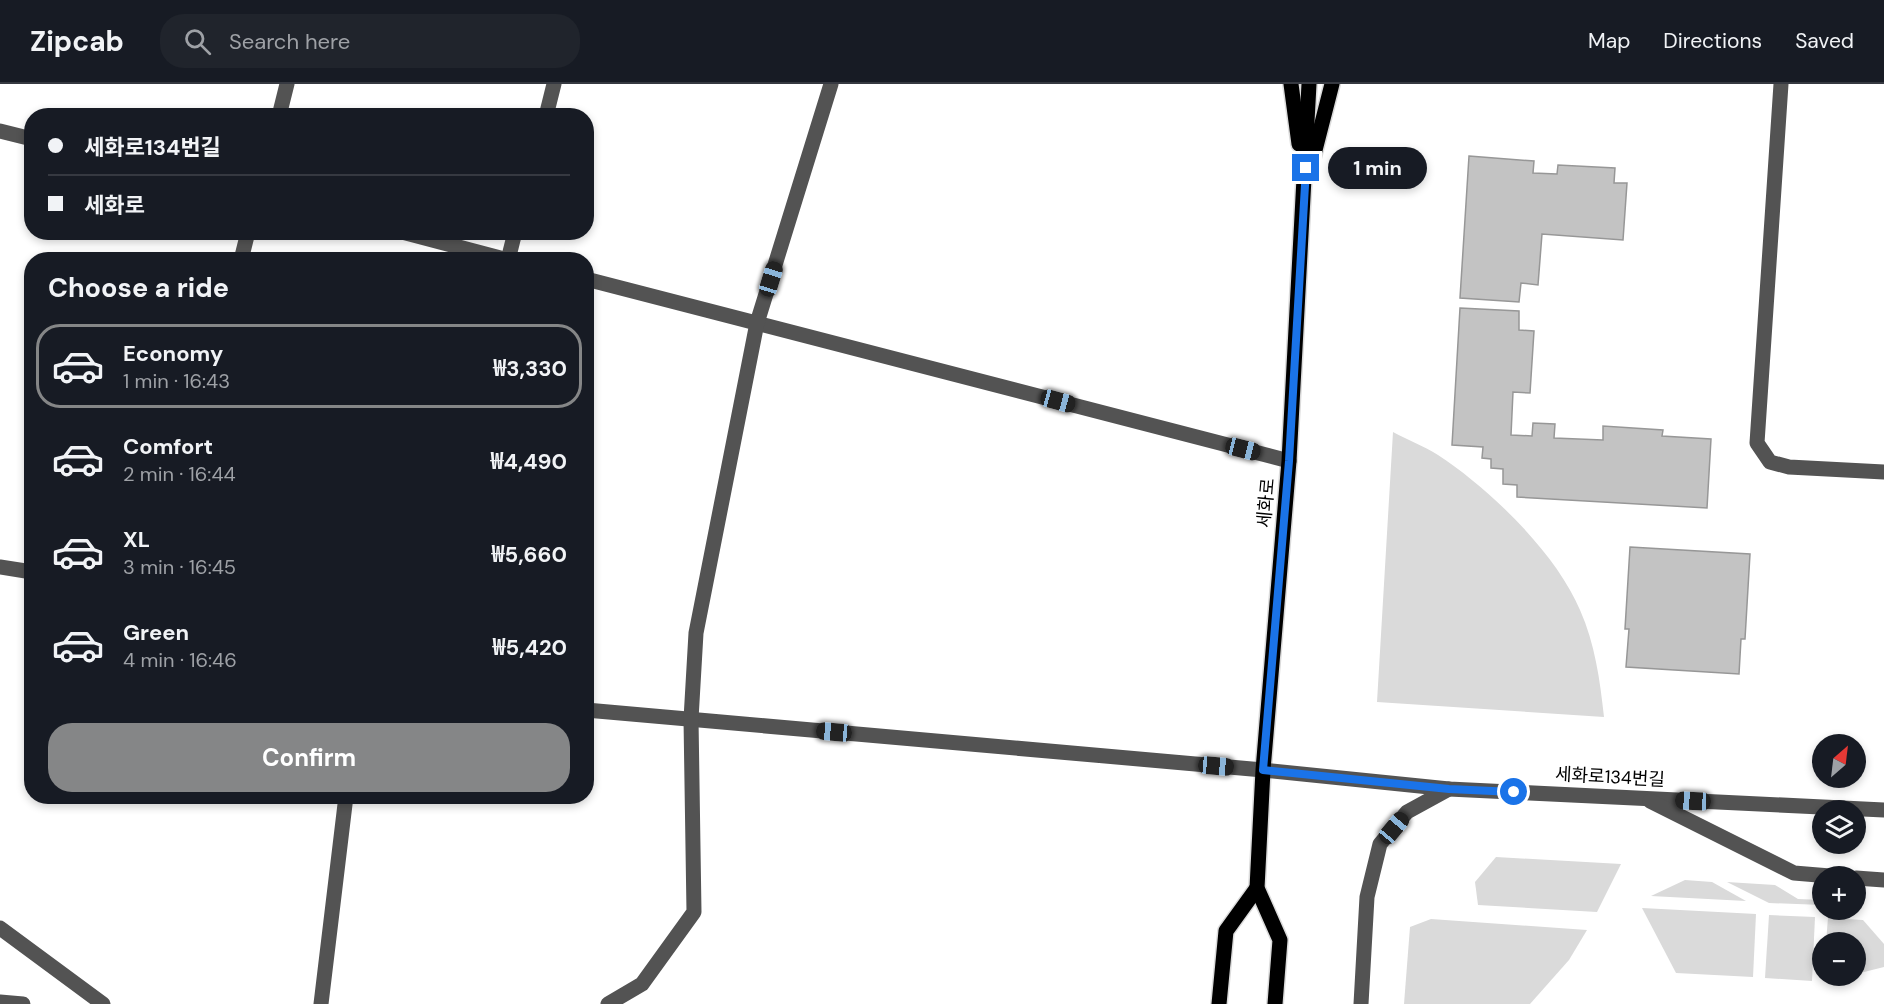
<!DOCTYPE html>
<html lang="en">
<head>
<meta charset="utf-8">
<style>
  body { margin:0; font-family:"DM Sans","Noto Sans KR",sans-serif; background:#20242c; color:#f1f3f6; height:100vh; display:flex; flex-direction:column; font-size:22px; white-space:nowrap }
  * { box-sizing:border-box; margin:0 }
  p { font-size:20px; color:#9ea1a6 }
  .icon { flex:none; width:33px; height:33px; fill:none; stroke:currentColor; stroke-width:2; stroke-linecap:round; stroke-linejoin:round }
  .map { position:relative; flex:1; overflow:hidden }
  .drawer { position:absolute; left:24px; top:168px; width:570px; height:552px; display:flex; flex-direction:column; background:#171b24; border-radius:24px; box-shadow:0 3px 9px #0003 }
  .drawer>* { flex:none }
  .top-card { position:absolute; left:24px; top:24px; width:570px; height:132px; border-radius:24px; box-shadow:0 3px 9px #0003; display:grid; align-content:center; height:132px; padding:0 24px; background:#171b24 }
  .needle { width:39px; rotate:28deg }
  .fabs { position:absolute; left:1812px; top:650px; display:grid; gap:12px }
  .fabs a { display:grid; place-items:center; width:54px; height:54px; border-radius:50%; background:#171b24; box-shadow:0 3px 9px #0003; font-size:30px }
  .end { position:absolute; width:27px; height:27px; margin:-14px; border:8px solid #1a73e8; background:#fff; box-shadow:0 0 0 3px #fff }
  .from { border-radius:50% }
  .bubble { position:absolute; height:42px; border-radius:21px; background:#171b24; box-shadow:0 3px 9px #0003; font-size:20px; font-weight:700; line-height:42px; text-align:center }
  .car { position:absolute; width:18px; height:36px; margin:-18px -9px; border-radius:8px; box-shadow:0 0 4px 2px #0007; background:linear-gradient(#222 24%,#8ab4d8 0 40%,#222 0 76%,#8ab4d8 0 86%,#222 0) }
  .top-card b { display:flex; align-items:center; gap:21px; height:57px; font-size:22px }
  .top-card b+b { border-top:2px solid #363941 }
  .top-card i { width:15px; height:15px; background:#f1f3f6 }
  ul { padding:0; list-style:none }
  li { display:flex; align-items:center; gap:18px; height:84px; margin:0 12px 9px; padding:0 12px; border:3px solid transparent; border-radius:24px }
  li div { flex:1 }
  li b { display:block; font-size:22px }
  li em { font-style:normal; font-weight:700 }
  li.active { border-color:#858687 }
  li>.icon { width:54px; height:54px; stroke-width:1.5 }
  h2 { padding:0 24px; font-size:27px; line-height:72px }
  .cta { display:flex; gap:12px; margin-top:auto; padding:12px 24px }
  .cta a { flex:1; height:69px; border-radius:24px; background:#858687; color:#fff; font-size:24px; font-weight:700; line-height:69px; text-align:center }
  header { display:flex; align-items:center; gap:36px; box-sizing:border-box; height:84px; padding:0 30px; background:#171b24; border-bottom:2px solid #363941 }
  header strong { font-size:28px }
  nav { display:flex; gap:33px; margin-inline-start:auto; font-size:21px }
  .search { width:420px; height:54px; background:#20242c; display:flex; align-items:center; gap:15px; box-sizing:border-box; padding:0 21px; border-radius:24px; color:#9ea1a6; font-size:22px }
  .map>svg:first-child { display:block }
  .green { fill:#dadada }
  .building { fill:#c3c3c3; stroke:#979797; stroke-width:1.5 }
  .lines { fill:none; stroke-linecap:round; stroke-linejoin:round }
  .major-casing { stroke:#dbdbdb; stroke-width:18 }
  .minor { stroke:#535353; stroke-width:15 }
  .major { stroke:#000; stroke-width:15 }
  .route { stroke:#1a73e8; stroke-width:8 }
  .labels { text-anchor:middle; stroke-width:4.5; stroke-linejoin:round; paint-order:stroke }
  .street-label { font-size:18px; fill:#000; stroke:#fff }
</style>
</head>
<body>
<header>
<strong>Zipcab</strong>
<div class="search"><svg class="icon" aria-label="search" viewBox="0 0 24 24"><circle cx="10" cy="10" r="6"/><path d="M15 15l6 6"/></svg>Search here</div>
<nav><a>Map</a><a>Directions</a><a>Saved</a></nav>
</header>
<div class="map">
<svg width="1884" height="920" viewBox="0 0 1884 920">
  <rect width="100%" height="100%" fill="#fff"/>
  <g class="green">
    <path d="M1393,348c15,8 31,14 45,23 52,34 118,98 142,155 15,34 20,70 24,107l-227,-15z"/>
    <path d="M1496,773l125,7 -24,48 -119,-7 -3,-23z"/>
    <path d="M1685,796l27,2 34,19 -95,-5z"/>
    <path d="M1727,798l48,3 23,14 24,1v5l-53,-2z"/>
    <path d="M1642,824l114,6 -3,63 -77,-4z"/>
    <path d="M1769,831l46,2 -3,64 -47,-3z"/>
    <path d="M1828,834l35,2 21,24v23l-28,7v-32h-30z"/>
    <path d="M1431,835l156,11 -18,30 -39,44h-126l6,-77z"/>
  </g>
  <g class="building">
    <path d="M1469,72l65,5 -1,12 24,1 1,-9 57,3 -1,15h13l-4,57 -81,-6 -4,51 -17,-2 -2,19 -59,-4z"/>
    <path d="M1460,224l59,3v19l15,1 -4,62 -17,-1 -2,43 21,1 1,-13 22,1 -1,14 49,2v-14l60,4 -1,6 49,3 -4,69 -190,-11v-12l-14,-1v-15l-12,-1v-9l-9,-1 1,-11 -31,-2z"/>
    <path d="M1630,463l120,7 -5,85h-4l-2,35 -113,-7 3,-38h-4z"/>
  </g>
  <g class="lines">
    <g class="major-casing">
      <g id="major">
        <path d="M1291,0l8,60"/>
        <path d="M1312,78l20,-78"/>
        <path d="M1219,920l7,-73 31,-43"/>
        <path d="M1275,920l5,-64 -23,-52 6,-118 26,-309 20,-377"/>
      </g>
    </g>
    <g class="minor">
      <path d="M1781,0l-24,359 13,19 19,5 95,5"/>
      <path d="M279,32l8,-32"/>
      <path d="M546,32l8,-32"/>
      <path d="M0,47l32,8"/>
      <path d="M402,148l106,28"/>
      <path d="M241,176l7,-28"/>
      <path d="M508,176l7,-28"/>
      <path d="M586,195l703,182"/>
      <path d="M0,483l32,5"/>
      <path d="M586,626l677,60 186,19 435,21"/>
      <path d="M1650,717l144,72 36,3"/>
      <path d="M1856,794l28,2"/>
      <path d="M0,844l103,76"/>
      <path d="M0,918l23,2"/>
      <path d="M321,920l25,-208"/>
      <path d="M608,920l34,-20 52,-72 -3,-193 5,-86 61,-310 74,-239"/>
      <path d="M1361,920l6,-107 13,-53 27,-32 42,-23"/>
    </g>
    <use href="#major" class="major"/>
  </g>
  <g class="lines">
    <path class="route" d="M1306,84l-17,293 -26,309 186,19 65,3"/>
  </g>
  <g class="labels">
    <g class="street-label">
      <text transform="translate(1266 419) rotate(-85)" y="6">세화로</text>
      <text transform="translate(1610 693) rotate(3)" y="6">세화로134번길</text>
    </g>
  </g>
</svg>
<div class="fabs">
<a><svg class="needle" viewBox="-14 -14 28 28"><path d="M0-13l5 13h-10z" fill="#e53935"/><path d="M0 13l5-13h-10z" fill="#9ea1a6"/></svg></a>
<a><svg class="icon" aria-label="layers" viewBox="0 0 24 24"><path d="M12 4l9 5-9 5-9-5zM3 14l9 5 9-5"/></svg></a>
<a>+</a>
<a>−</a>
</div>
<i class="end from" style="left:1514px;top:708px"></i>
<i class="end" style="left:1306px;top:84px"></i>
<div class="bubble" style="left:1328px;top:63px;width:99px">1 min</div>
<i class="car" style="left:771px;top:195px;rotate:17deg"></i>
<i class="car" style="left:1058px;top:317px;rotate:105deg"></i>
<i class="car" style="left:1243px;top:365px;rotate:104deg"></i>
<i class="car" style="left:834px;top:648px;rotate:275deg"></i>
<i class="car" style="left:1216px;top:682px;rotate:95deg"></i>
<i class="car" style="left:1693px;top:717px;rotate:273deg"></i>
<i class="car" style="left:1394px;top:744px;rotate:40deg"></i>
<div class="top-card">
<b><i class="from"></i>세화로134번길</b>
<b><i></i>세화로</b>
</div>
<section class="drawer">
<h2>Choose a ride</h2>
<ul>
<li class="active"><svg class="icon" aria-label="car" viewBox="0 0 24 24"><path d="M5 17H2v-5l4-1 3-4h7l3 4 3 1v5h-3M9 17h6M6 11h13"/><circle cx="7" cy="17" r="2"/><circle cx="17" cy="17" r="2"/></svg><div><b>Economy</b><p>1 min · 16:43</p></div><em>₩3,330</em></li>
<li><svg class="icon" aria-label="car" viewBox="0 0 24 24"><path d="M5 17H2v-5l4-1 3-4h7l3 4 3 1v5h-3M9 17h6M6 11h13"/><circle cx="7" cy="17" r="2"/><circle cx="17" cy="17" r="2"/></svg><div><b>Comfort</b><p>2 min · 16:44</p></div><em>₩4,490</em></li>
<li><svg class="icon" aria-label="car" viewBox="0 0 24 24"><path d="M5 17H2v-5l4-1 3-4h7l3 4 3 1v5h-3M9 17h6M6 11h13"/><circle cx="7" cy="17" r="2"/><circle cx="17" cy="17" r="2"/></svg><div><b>XL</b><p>3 min · 16:45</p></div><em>₩5,660</em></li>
<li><svg class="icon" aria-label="car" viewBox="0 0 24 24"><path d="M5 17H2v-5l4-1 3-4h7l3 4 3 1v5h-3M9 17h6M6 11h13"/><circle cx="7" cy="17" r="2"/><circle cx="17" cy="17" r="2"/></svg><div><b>Green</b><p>4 min · 16:46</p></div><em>₩5,420</em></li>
</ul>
<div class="cta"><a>Confirm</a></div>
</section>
</div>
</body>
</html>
